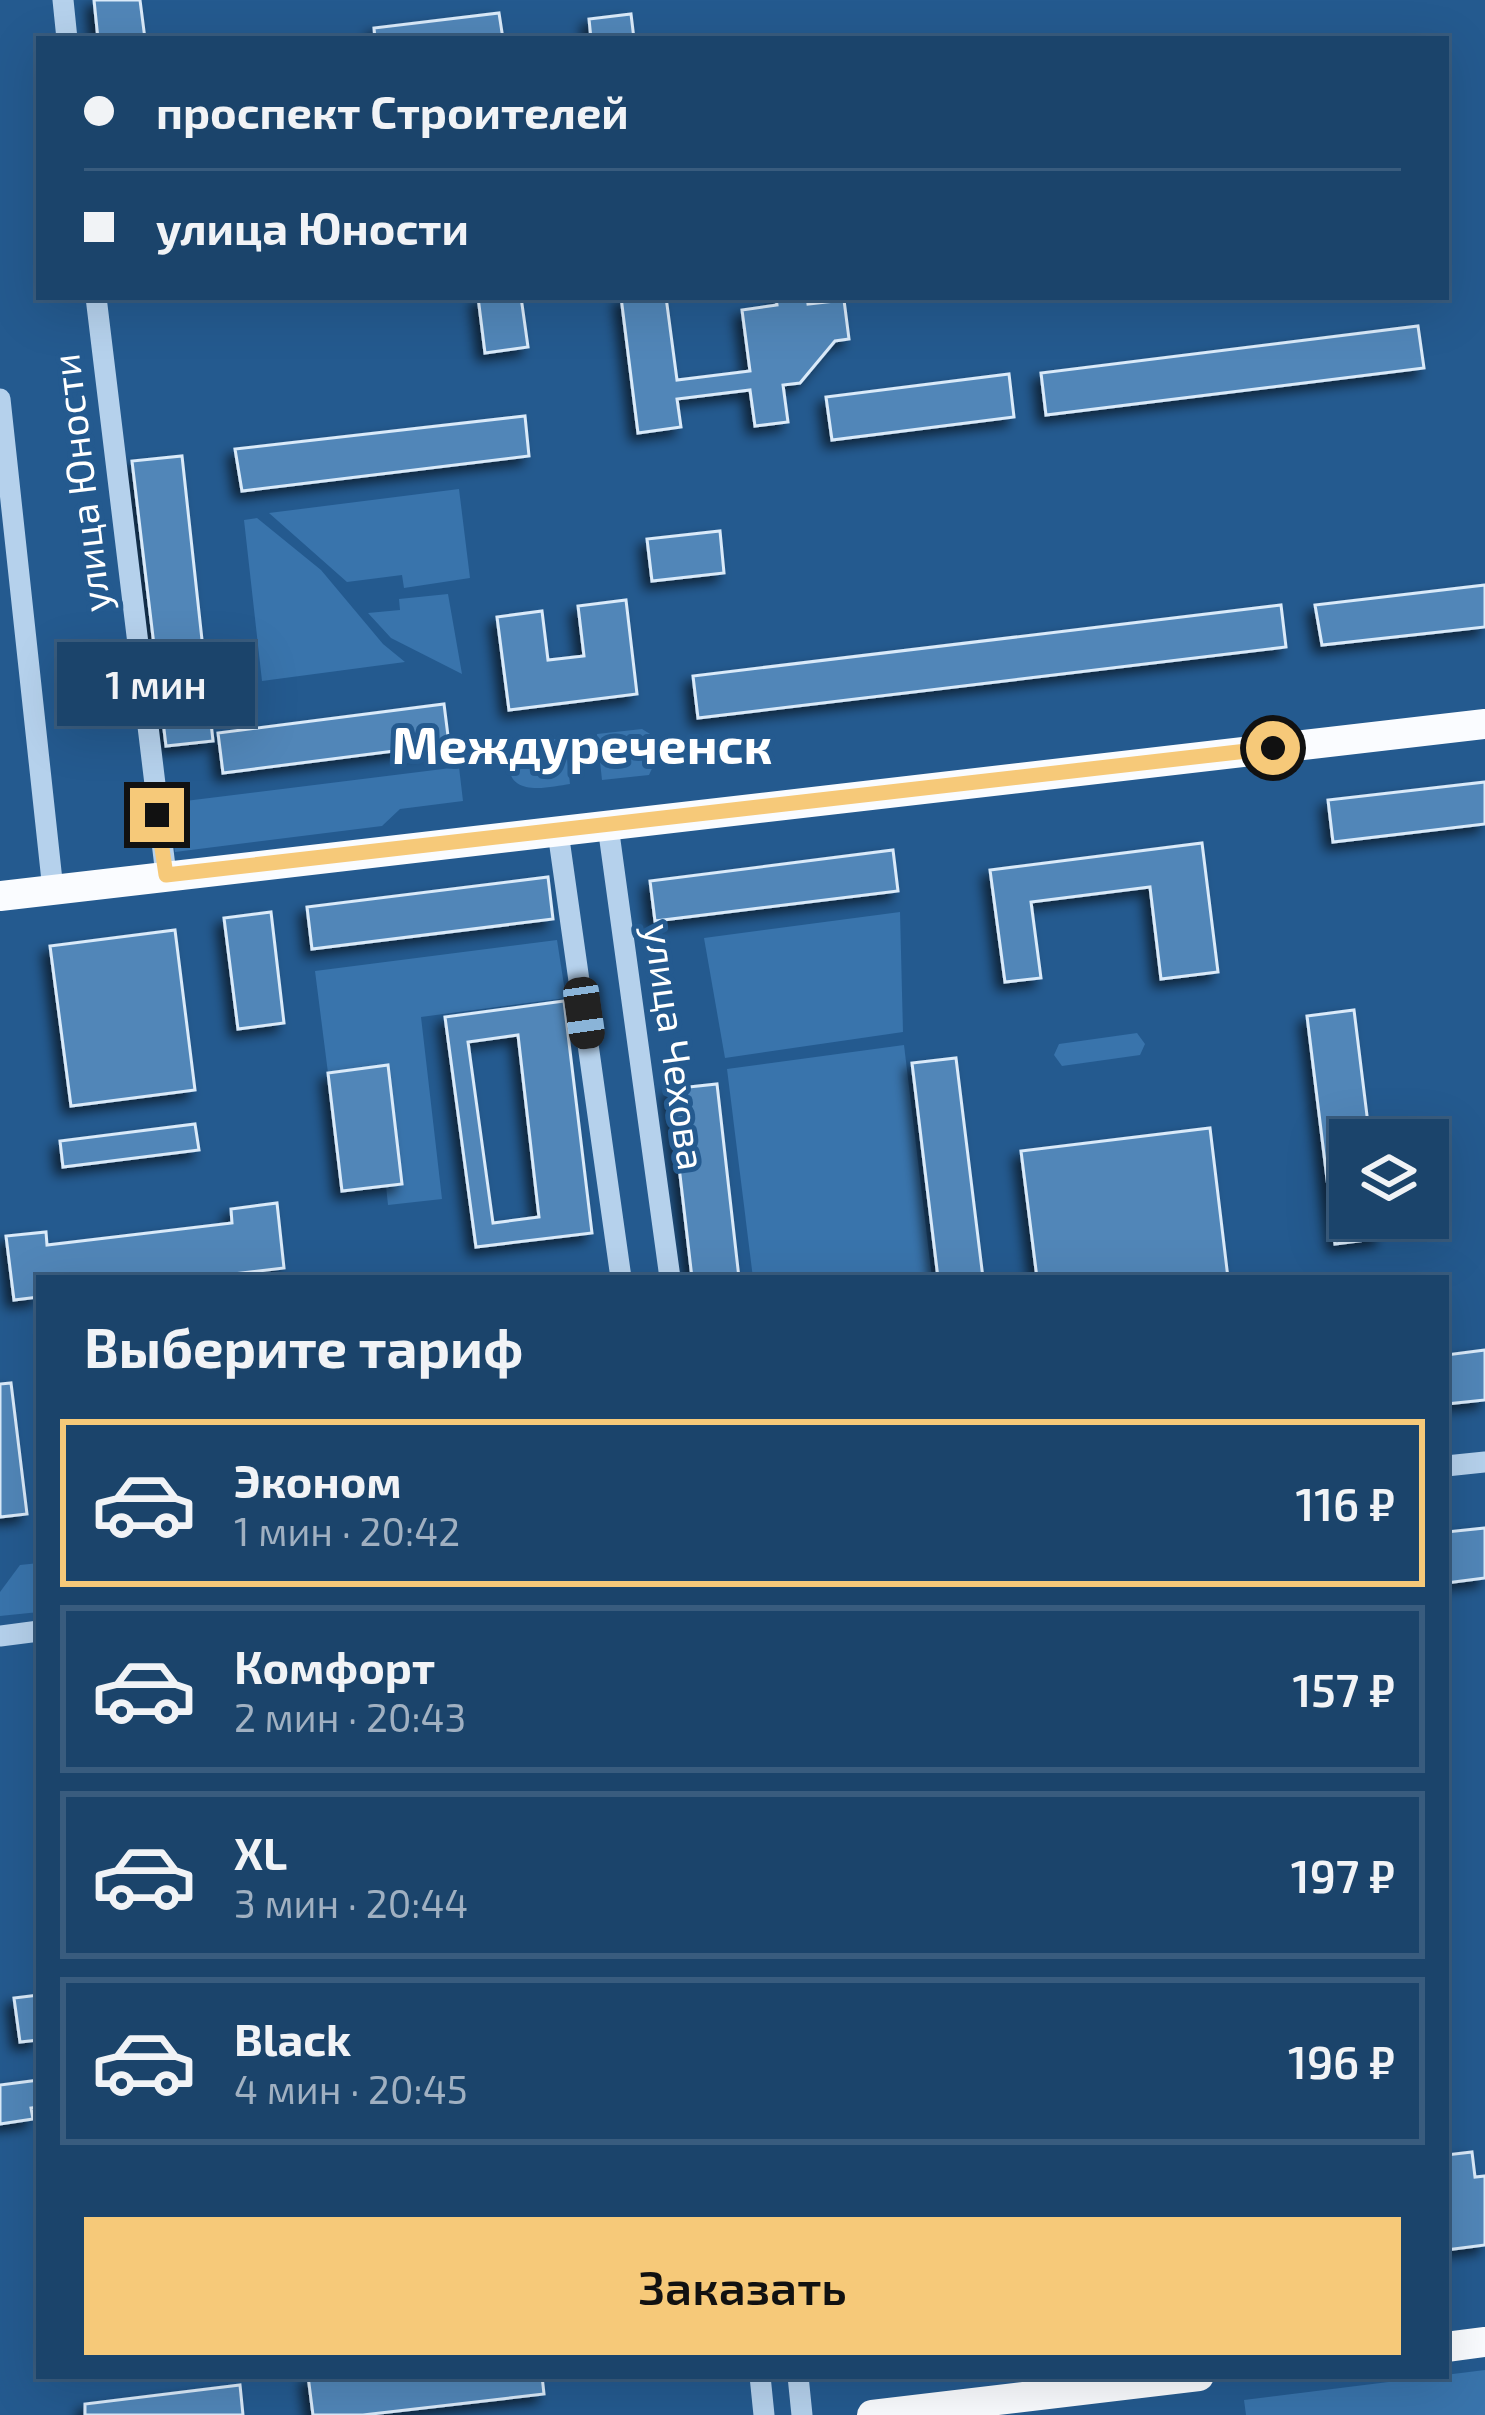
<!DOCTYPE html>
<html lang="ru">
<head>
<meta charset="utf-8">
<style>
  body { margin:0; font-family:"Exo 2",sans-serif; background:#244b71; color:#f1f3f6; height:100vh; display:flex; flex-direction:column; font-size:45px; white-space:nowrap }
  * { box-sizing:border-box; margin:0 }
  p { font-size:39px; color:#a0b0c1 }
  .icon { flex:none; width:66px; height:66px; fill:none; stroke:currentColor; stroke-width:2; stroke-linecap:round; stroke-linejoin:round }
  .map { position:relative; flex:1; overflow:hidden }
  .sheet { position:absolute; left:36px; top:1275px; width:1413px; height:1104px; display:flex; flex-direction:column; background:#1b446b; border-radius:0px; box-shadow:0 12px 48px #0002,0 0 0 3px #395c7e }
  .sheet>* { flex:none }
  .guide { position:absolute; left:36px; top:36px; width:1413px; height:264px; border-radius:0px; box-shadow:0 12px 48px #0002,0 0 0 3px #395c7e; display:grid; align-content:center; height:264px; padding:0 48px; background:#1b446b }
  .buttons { position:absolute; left:1329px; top:1119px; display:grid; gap:24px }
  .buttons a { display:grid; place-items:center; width:120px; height:120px; border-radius:0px; background:#1b446b; box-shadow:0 12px 48px #0002,0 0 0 3px #395c7e; font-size:60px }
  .end { position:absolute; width:54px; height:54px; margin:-27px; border:15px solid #f6c979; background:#111; box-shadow:0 0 0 6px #111 }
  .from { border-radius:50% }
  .bubble { position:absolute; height:84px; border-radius:0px; background:#1b446b; box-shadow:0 12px 48px #0002,0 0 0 3px #395c7e; font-size:39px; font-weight:600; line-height:84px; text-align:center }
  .car { position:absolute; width:36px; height:72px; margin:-36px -18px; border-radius:15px; box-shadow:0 0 9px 3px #0007; background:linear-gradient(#222 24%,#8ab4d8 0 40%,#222 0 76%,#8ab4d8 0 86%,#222 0) }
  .guide b { display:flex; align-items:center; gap:42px; height:114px; font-size:45px }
  .guide b+b { border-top:3px solid #395c7e }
  .guide i { width:30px; height:30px; background:#f1f3f6 }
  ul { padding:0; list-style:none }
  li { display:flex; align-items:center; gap:36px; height:168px; margin:0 24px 18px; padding:0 24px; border:6px solid #395c7e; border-radius:0px }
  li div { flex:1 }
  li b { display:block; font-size:45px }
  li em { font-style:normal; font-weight:600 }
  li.selected { border-color:#f6c979 }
  li>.icon { width:108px; height:108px; stroke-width:1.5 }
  h2 { padding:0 48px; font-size:54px; line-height:144px }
  .button { display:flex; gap:24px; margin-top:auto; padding:24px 48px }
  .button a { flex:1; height:138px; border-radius:0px; background:#f6c979; color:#111; font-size:48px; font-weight:600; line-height:138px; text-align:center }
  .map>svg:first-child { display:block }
  .green { fill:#3974ac }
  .building { fill:#5186b8; stroke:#daeaf9; stroke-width:3; fill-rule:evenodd; filter:url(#shadow) }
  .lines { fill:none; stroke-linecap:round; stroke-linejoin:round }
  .minor { stroke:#b5d1ec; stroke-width:21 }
  .major { stroke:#fafcff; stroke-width:30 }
  .route { stroke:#f6c979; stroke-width:15 }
  .labels { text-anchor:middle; stroke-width:10; stroke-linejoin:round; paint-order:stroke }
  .street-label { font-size:39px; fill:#fff; stroke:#245a8f }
  .district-label { font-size:51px; font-weight:bold; fill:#fff; stroke:#245a8f }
</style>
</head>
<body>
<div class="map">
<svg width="1485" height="2415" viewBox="0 0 1485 2415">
  <defs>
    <filter id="shadow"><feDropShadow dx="-7" dy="7" stdDeviation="6" flood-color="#0009"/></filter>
  </defs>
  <rect width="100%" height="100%" fill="#245a8f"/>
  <g class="green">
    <path d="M459,489l11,89 -66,10 -2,-13 -55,7 -78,-69z"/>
    <path d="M257,518l64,52 62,74 22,18 -143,19 -18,-161z"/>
    <path d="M448,594l14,80 -71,-36 -23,-25 32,-3 -1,-11z"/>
    <path d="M642,729l13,8 5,14 -11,24 -47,5 -5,-46z"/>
    <path d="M565,738l5,46c-21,3 -62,14 -61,-21 0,-8 1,-12 8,-17 11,-7 34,-6 48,-8z"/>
    <path d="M459,767l4,34 -63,8 -18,17 -207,26 -6,-49z"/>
    <path d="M900,912l3,120 -178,26 -21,-120z"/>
    <path d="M557,940l9,58 -145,19 21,182 -54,6 -2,-19 16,-3 -14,-117 -60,7 -13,-102z"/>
    <path d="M1137,1033l8,11 -5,11 -78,11 -8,-11 5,-11z"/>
    <path d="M904,1045l28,233h-179l-26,-209z"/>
    <path d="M39,1563v49l-39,4v-24l20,-27z"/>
    <path d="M1485,2370v45h-239l-2,-15z"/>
  </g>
  <g class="building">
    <path d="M94,0h46l5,39h-47z"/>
    <path d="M499,13l4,26h-128l-1,-11z"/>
    <path d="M631,14l3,25h-43l-2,-20z"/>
    <path d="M478,297h43l7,50 -43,6z"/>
    <path d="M621,297h45l11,83 73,-9 -8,-61 35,-5 -1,-8h31l1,7 36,-4 5,39 -14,2 -35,42 -17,2 5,37 -33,4 -5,-36 -73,9 4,28 -43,6z"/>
    <path d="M1418,326l6,42 -378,47 -5,-42z"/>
    <path d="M1009,374l5,43 -182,23 -6,-43z"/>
    <path d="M525,416l4,40 -287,35 -7,-42z"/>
    <path d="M182,456l31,285 -47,5 -34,-285z"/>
    <path d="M720,531l4,42 -72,8 -5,-42z"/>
    <path d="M1485,585v42l-163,18 -7,-40z"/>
    <path d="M626,600l11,94 -128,16 -12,-93 45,-6 6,49 36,-4 -6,-50z"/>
    <path d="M1281,605l5,42 -588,71 -5,-42z"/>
    <path d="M444,704l5,40 -226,29 -5,-40z"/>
    <path d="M1485,782v42l-152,18 -5,-42z"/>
    <path d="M1202,843l16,129 -57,7 -11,-92 -119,15 10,76 -36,4 -15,-112z"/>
    <path d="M893,850l5,41 -243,30 -5,-40z"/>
    <path d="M548,877l5,42 -241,30 -5,-42z"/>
    <path d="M271,912l13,111 -46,6 -14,-111z"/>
    <path d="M175,930l20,160 -124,16 -21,-160z"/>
    <path d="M564,1001l28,232 -116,14 -31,-230zM518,1035l21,182 -46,6 -25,-181z"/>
    <path d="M1354,1010l16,130h-20v78h30l2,20 -47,6 -28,-228z"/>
    <path d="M956,1058l27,220h-45l-26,-215z"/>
    <path d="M388,1065l14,119 -60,7 -14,-118z"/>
    <path d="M717,1084l22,194h-47l-22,-189z"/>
    <path d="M195,1124l4,26 -136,17 -3,-26z"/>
    <path d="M1210,1128l18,150h-191l-16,-127z"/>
    <path d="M277,1203l7,65 -85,10h-160v19l-25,3 -8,-64 40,-4 1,13 185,-22 -1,-14z"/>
    <path d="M1485,1350v50l-39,4v-49z"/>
    <path d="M11,1383l16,131 -27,3v-133z"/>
    <path d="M1485,1528v50l-39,5v-51z"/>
    <path d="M39,1995v45l-19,2 -6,-44z"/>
    <path d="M39,2080v27l-8,1 2,11 -33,5v-39z"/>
    <path d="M1472,2152l3,25 10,-1v69l-39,5v-95z"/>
    <path d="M308,2376h234l2,18 -181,21h-50z"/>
    <path d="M240,2385l3,30h-158v-11z"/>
  </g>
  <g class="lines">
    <g class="minor">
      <path d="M63,0l4,39"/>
      <path d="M96,297l70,578"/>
      <path d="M0,399l53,491"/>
      <path d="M608,826l62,452"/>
      <path d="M558,832l63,446"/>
      <path d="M1446,1466l39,-4"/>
      <path d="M0,1636l39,-5"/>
      <path d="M760,2376l4,39"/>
      <path d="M798,2376l4,39"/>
    </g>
    <g class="major">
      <path d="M0,896l1485,-172"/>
      <path d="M1446,2347l39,-5"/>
      <path d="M872,2415l327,-39"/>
    </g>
  </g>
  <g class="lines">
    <path class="route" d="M157,815l9,60 1107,-127"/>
  </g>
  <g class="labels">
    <g class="street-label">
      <text transform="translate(81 483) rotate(-97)" y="14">улица Юности</text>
      <text transform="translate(675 1047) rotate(82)" y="14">улица Чехова</text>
    </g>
    <g class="district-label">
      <text x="582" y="764">Междуреченск</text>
    </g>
  </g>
</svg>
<div class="buttons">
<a><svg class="icon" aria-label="layers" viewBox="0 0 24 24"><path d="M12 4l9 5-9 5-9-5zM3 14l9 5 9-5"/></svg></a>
</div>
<i class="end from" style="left:1273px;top:748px"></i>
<i class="end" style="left:157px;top:815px"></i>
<div class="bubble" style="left:57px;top:642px;width:198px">1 мин</div>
<i class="car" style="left:584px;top:1013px;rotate:172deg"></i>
<div class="guide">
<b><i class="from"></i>проспект Строителей</b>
<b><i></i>улица Юности</b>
</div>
<section class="sheet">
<h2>Выберите тариф</h2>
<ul>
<li class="selected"><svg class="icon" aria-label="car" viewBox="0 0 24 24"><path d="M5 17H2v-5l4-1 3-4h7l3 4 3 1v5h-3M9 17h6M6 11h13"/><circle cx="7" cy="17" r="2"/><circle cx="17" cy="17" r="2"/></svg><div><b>Эконом</b><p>1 мин · 20:42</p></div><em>116 ₽</em></li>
<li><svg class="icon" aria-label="car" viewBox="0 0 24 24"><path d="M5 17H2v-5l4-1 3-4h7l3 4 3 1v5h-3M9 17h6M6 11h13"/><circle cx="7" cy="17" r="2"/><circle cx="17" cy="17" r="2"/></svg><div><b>Комфорт</b><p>2 мин · 20:43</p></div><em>157 ₽</em></li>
<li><svg class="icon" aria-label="car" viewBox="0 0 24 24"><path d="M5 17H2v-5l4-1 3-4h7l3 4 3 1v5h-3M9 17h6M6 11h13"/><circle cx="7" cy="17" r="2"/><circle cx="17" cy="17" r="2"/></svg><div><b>XL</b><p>3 мин · 20:44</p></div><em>197 ₽</em></li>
<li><svg class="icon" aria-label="car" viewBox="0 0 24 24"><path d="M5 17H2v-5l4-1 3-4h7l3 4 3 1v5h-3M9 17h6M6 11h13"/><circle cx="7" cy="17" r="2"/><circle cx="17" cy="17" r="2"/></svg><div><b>Black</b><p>4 мин · 20:45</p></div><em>196 ₽</em></li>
</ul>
<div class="button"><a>Заказать</a></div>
</section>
</div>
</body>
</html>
